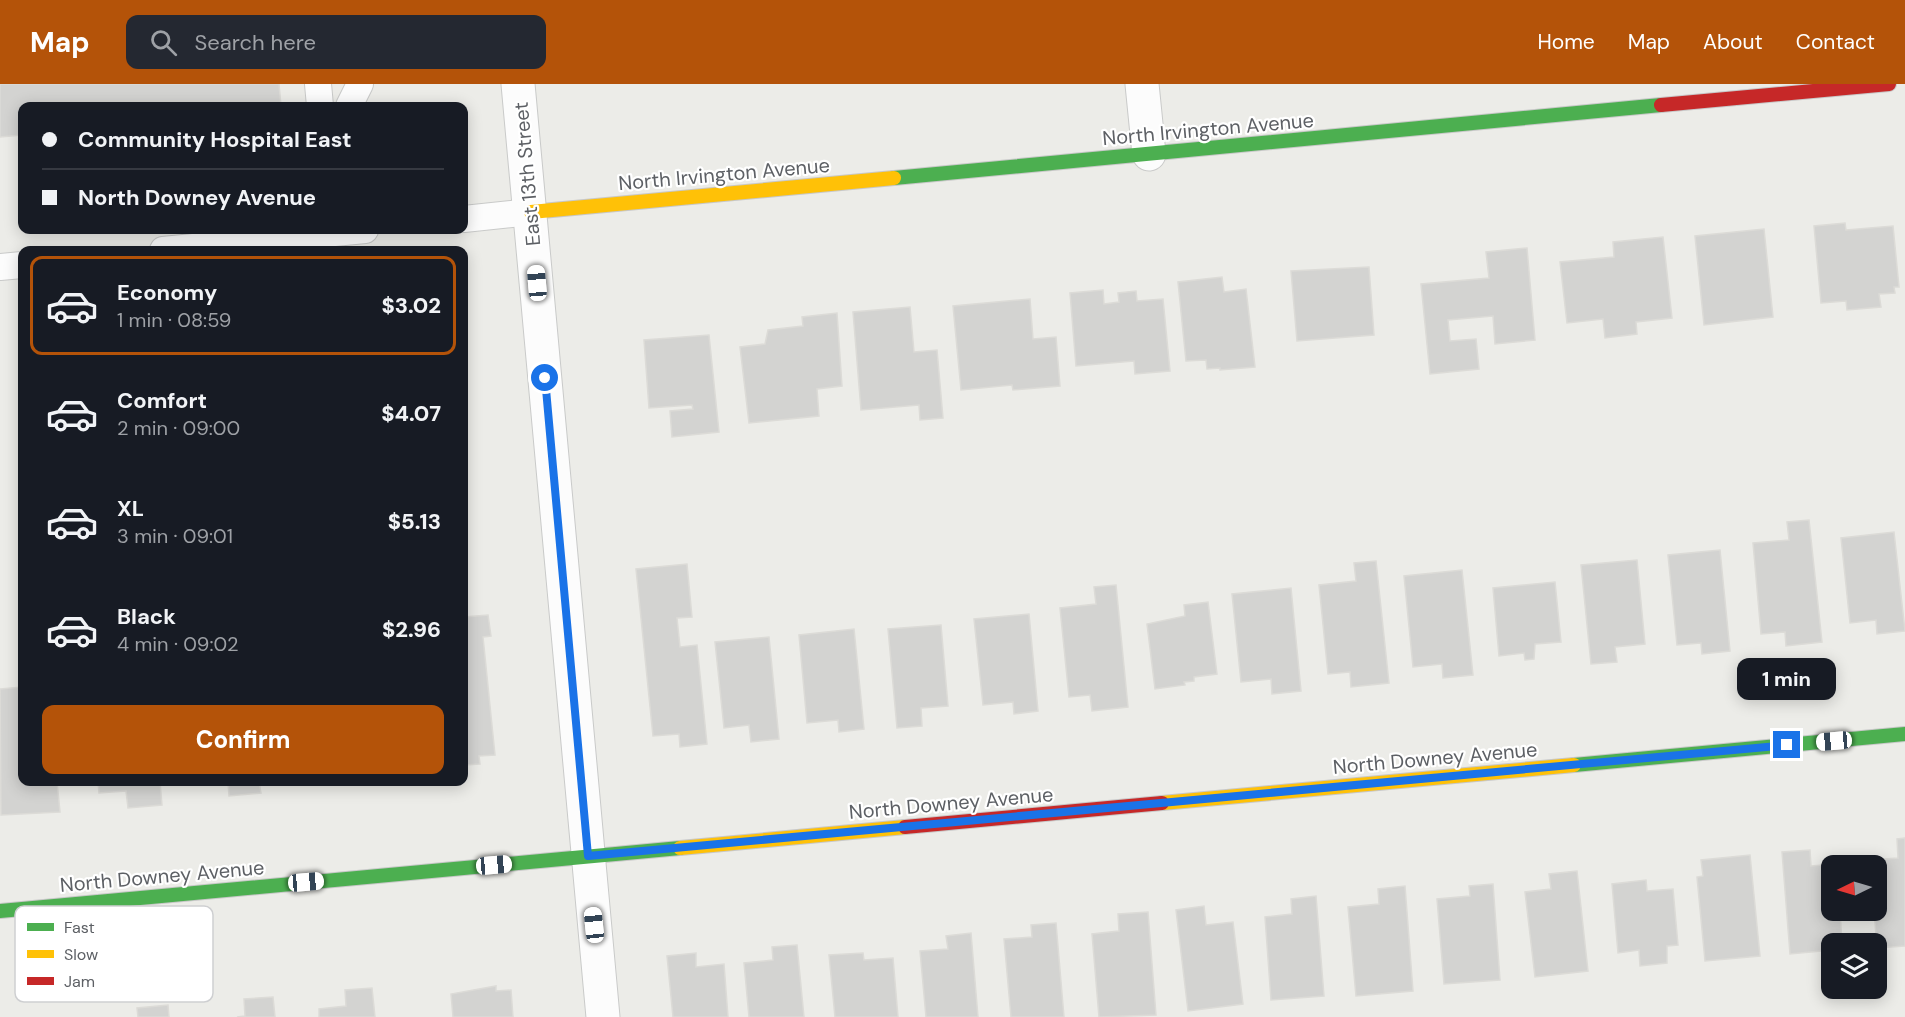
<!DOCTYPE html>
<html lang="en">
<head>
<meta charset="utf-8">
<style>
  body { margin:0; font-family:"DM Sans",sans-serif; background:#242831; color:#f1f3f6; height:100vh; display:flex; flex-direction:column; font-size:22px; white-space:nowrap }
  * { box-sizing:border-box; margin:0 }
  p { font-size:20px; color:#9ea1a6 }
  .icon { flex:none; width:33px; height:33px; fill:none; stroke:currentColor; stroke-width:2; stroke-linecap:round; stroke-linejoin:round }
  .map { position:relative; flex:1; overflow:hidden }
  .details { position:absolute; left:18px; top:162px; width:450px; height:540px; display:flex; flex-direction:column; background:#171b24; border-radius:12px; box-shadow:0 3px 15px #0003 }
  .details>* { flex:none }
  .guide { position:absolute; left:18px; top:18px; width:450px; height:132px; border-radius:12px; box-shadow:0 3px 15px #0003; display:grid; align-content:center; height:132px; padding:0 24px; background:#171b24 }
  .needle { width:39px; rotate:265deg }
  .tools { position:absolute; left:1821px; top:771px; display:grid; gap:12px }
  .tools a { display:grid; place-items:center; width:66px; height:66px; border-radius:12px; background:#171b24; box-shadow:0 3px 15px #0003; font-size:30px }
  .end { position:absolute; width:27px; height:27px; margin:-14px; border:8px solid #1a73e8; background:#fff; box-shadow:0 0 0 3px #fff }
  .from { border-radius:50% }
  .bubble { position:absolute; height:42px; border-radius:12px; background:#171b24; box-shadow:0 3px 15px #0003; font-size:20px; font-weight:800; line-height:42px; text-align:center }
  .car { position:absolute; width:18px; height:36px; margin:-18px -9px; border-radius:8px; box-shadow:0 0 4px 2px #0007; background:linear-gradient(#fff 24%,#345 0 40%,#fff 0 76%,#345 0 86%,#fff 0) }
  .guide b { display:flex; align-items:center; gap:21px; height:57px; font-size:22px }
  .guide b+b { border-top:2px solid #363941 }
  .guide i { width:15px; height:15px; background:#f1f3f6 }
  ul { padding:10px 0 0; list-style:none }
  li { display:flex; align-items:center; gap:18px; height:99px; margin:0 12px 9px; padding:0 12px; border:3px solid transparent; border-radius:12px }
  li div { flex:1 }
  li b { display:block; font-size:22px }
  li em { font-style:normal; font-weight:800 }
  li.active { border-color:#b45309 }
  li>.icon { width:54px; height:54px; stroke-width:1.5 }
  .action { display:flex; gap:12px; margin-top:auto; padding:12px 24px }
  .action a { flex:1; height:69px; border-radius:12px; background:#b45309; color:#fff; font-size:24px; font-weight:800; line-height:69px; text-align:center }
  header { display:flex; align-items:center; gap:36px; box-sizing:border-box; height:84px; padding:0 30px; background:#b45309; color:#fff }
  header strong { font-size:28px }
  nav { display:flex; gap:33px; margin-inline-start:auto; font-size:21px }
  .search { width:420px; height:54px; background:#242831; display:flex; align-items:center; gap:15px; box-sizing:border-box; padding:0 21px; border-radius:12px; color:#9ea1a6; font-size:22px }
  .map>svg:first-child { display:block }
  .building { fill:#d3d3d1; stroke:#dcdbd7; stroke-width:1.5 }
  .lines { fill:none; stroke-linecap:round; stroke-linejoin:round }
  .lane-casing { stroke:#c9cac9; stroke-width:28 }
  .street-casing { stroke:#c9cac9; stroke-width:35 }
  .fast-casing { stroke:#c8c8c8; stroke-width:16 }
  .slow-casing { stroke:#c8c8c8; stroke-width:16 }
  .jam-casing { stroke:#c8c8c8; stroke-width:16 }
  .lane { stroke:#fcfcfc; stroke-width:26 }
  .street { stroke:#fcfcfc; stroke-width:33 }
  .fast { stroke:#4caf50; stroke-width:14 }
  .slow { stroke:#ffc107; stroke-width:14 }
  .jam { stroke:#c62828; stroke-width:14 }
  .route { stroke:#1a73e8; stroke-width:8 }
  .labels { text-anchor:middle; stroke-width:4.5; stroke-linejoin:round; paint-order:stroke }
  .street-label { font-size:20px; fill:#5d6065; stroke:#fff }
  .key { fill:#fff; stroke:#cecfd1; stroke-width:1.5 }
  .key-label { font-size:16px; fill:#5d6065 }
</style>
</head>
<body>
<header>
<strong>Map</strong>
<div class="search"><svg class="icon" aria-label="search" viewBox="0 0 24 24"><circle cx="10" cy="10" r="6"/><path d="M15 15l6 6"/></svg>Search here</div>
<nav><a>Home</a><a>Map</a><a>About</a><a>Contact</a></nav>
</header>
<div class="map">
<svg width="1905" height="933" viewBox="0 0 1905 933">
  <rect width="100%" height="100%" fill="#ecece8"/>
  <g class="building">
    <path d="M0,0h279l2,22h-259v29l-22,2z"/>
    <path d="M1845,139l1,7 47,-4 6,61h-5l1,6 -16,1 2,13 -34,3 -1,-9 -25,2 -7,-77z"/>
    <path d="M1764,145l9,88 -69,8 -9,-89z"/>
    <path d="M1663,153l9,81 -36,4 1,12 -32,4 -2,-19 -36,4 -7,-61 54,-5 -1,-15z"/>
    <path d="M1527,164l8,92 -40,4 -2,-28 -45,4 2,21 26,-2 3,30 -49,5 -9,-90 68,-6 -3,-26z"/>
    <path d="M1369,183l5,68 -77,6 -6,-70z"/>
    <path d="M1222,193l2,15 22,-3 9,78 -35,3v-2l-13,1 -1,-9 -20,1 -8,-79z"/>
    <path d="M1103,206l1,14 15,-2 -1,-9 18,-2 1,10 26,-2 7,72 -35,3 -1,-13 -58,5 -6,-73z"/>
    <path d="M1030,215l3,40 23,-2 4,49 -47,4 -1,-5 -51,5 -8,-84z"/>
    <path d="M910,223l4,45 23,-2 6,68 -23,2 -1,-15 -58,5 -8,-98z"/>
    <path d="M837,229l5,73 -25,3 2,27 -70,7 -9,-76 25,-3 3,-14 35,-4 -1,-9z"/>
    <path d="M709,251l10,97 -47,5 -2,-26 23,-2 -1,-4 -43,3 -5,-68z"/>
    <path d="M1809,436l13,122 -36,4 -1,-14 -24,2 -8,-91 36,-3 -2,-18z"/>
    <path d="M1894,448l11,99 -28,3 -1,-14 -26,3 -9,-85z"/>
    <path d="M1720,466l10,101 -28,3 -1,-11 -24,2 -9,-90z"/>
    <path d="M1637,476l8,84 -30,3 2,15 -26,2 -10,-99z"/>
    <path d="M1376,477l13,122 -38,4 -1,-15 -22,2 -9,-89 37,-4 -2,-18z"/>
    <path d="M687,480l5,53 -15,1 3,29 17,-2 10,99 -27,3 -1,-13 -26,2 -17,-167z"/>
    <path d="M1462,486l11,105 -30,3 -1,-14 -29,3 -9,-91z"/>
    <path d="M1555,498l6,60 -26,2 -1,15 -9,1 -1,-7 -25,3 -6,-68z"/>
    <path d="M1116,501l12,122 -36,4 -2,-16 -21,2 -9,-89 36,-4 -2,-17z"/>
    <path d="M1291,504l10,103 -29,3 -1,-15 -30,3 -9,-88z"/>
    <path d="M1208,518l9,72 -23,3v4l-10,1 1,3 -30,4 -8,-65 38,-8 -1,-11z"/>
    <path d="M1029,530l9,97 -24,3 -1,-12 -30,3 -9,-86z"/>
    <path d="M488,531l3,21 -8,1 12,118 -16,1 1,8 -16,1v-148z"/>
    <path d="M941,541l7,81 -27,2 1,18 -25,2 -9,-99z"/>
    <path d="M854,545l10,100 -25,3 -1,-12 -31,3 -8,-88z"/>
    <path d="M769,553l10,102 -28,3 -2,-17 -25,3 -9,-86z"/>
    <path d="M22,603v95h35l3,30 -59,3 -1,-126z"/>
    <path d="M98,698h62l2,23 -34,3 -2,-17 -27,2z"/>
    <path d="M228,698h31l2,11 -32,3z"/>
    <path d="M1905,754v108l-28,2 -3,-38h2v-44h-6v-6l28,-2 -1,-19z"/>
    <path d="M1810,766l1,16 24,-2 -3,2v44h8l2,34h-10v6l-42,4 -8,-102z"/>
    <path d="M1750,771l10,101 -55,5 -8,-84 6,-1 -2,-16z"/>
    <path d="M1577,787l11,100 -53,6 -10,-85 26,-3 -2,-15z"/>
    <path d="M1646,796l1,11 26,-2 5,56 -11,1v17l-27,3 -1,-16 -21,3 -6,-69z"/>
    <path d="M1493,800l7,96 -56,4 -7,-85 33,-3 -1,-10z"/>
    <path d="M1405,802l8,105 -57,5 -8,-89 31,-3 -1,-15z"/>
    <path d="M1316,812l8,100 -53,4 -6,-83 27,-3 -1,-15z"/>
    <path d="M1204,822l2,19 27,-3 10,82 -55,7 -12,-101z"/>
    <path d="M1148,828l8,103 -57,2 -7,-83 27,-3 -1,-17z"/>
    <path d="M1056,839l8,94h-53l-7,-78 28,-2 -1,-12z"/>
    <path d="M971,849l7,84h-52l-6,-66 28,-2 -2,-13z"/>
    <path d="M797,861l7,72h-55l-5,-54 29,-3 -1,-13z"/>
    <path d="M696,869v14l28,-3 4,53h-55l-6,-61z"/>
    <path d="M863,869l1,7 29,-2 5,59h-63l-6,-62z"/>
    <path d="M496,902v5l15,-1 2,27h-60l-2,-23z"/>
    <path d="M372,904l3,29h-56v-8l27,-3 -1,-16z"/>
    <path d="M273,913l2,20h-38l8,-1 -1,-17z"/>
    <path d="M168,921l1,12h-31l-1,-9z"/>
  </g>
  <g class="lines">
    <g class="lane-casing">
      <g id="lane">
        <path d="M318,0l2,22"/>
        <path d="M349,22l11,-22"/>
        <path d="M464,135l67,-7"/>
        <path d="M163,166l202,-20"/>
        <path d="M0,183l22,-2"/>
      </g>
    </g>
    <g class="street-casing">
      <g id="street">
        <path d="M518,0l85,933"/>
        <path d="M1142,0l7,70"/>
      </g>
    </g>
    <g class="fast-casing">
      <g id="fast">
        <path d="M894,94l767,-73"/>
        <path d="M1574,681l331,-31"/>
        <path d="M0,827l680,-63"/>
      </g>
    </g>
    <g class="slow-casing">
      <g id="slow">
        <path d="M531,128l363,-34"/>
        <path d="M1162,719l412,-38"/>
        <path d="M680,764l225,-21"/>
      </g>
    </g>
    <g class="jam-casing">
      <g id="jam">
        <path d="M1661,21l228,-21"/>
        <path d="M905,743l257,-24"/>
      </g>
    </g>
    <use href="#lane" class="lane"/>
    <use href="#street" class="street"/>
    <use href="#fast" class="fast"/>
    <use href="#slow" class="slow"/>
    <use href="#jam" class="jam"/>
  </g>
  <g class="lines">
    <path class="route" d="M545,294l43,478 1199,-111"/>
  </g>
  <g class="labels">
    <g class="street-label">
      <text transform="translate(1208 45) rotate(-5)" y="7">North Irvington Avenue</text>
      <text transform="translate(527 90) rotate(-95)" y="7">East 13th Street</text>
      <text transform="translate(724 90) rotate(-5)" y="7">North Irvington Avenue</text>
      <text transform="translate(1435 674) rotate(-5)" y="7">North Downey Avenue</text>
      <text transform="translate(951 719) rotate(-5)" y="7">North Downey Avenue</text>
      <text transform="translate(162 792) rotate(-5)" y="7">North Downey Avenue</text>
    </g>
  </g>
  <rect x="15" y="822" width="198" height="96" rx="9" class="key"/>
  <rect x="27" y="839" width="27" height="8" fill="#4caf50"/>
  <rect x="27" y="866" width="27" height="8" fill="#ffc107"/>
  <rect x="27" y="893" width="27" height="8" fill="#c62828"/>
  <g class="key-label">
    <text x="64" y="849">Fast</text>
    <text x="64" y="876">Slow</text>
    <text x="64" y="903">Jam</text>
  </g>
</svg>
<div class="tools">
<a><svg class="needle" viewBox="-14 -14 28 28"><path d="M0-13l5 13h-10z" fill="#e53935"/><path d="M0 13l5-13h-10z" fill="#9ea1a6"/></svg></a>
<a><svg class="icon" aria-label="layers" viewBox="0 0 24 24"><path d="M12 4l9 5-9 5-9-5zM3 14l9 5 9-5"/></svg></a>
</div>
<i class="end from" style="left:545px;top:294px"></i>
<i class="end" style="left:1787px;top:661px"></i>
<div class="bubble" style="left:1737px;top:574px;width:99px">1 min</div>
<i class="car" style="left:537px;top:199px;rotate:355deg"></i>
<i class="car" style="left:1834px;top:657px;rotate:265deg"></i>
<i class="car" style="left:494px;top:781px;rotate:85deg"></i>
<i class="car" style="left:306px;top:798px;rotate:85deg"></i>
<i class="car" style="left:594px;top:841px;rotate:354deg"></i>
<div class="guide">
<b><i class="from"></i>Community Hospital East</b>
<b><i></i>North Downey Avenue</b>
</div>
<section class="details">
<ul>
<li class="active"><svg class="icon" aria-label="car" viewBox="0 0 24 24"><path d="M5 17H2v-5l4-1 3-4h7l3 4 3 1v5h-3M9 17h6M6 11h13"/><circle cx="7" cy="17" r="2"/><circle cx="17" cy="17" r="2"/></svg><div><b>Economy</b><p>1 min · 08:59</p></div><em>$3.02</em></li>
<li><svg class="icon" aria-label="car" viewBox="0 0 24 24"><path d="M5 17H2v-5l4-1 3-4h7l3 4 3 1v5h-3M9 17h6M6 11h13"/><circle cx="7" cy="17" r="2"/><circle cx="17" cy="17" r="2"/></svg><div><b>Comfort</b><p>2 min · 09:00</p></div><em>$4.07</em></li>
<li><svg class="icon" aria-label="car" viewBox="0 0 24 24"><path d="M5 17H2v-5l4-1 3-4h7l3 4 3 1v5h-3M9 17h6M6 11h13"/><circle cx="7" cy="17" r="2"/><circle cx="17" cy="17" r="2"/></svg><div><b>XL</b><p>3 min · 09:01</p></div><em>$5.13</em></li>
<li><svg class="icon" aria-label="car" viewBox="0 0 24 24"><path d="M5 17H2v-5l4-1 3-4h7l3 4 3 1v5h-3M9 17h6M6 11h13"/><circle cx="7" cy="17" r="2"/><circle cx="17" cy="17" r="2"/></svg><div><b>Black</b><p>4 min · 09:02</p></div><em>$2.96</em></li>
</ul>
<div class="action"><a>Confirm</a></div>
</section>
</div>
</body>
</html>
